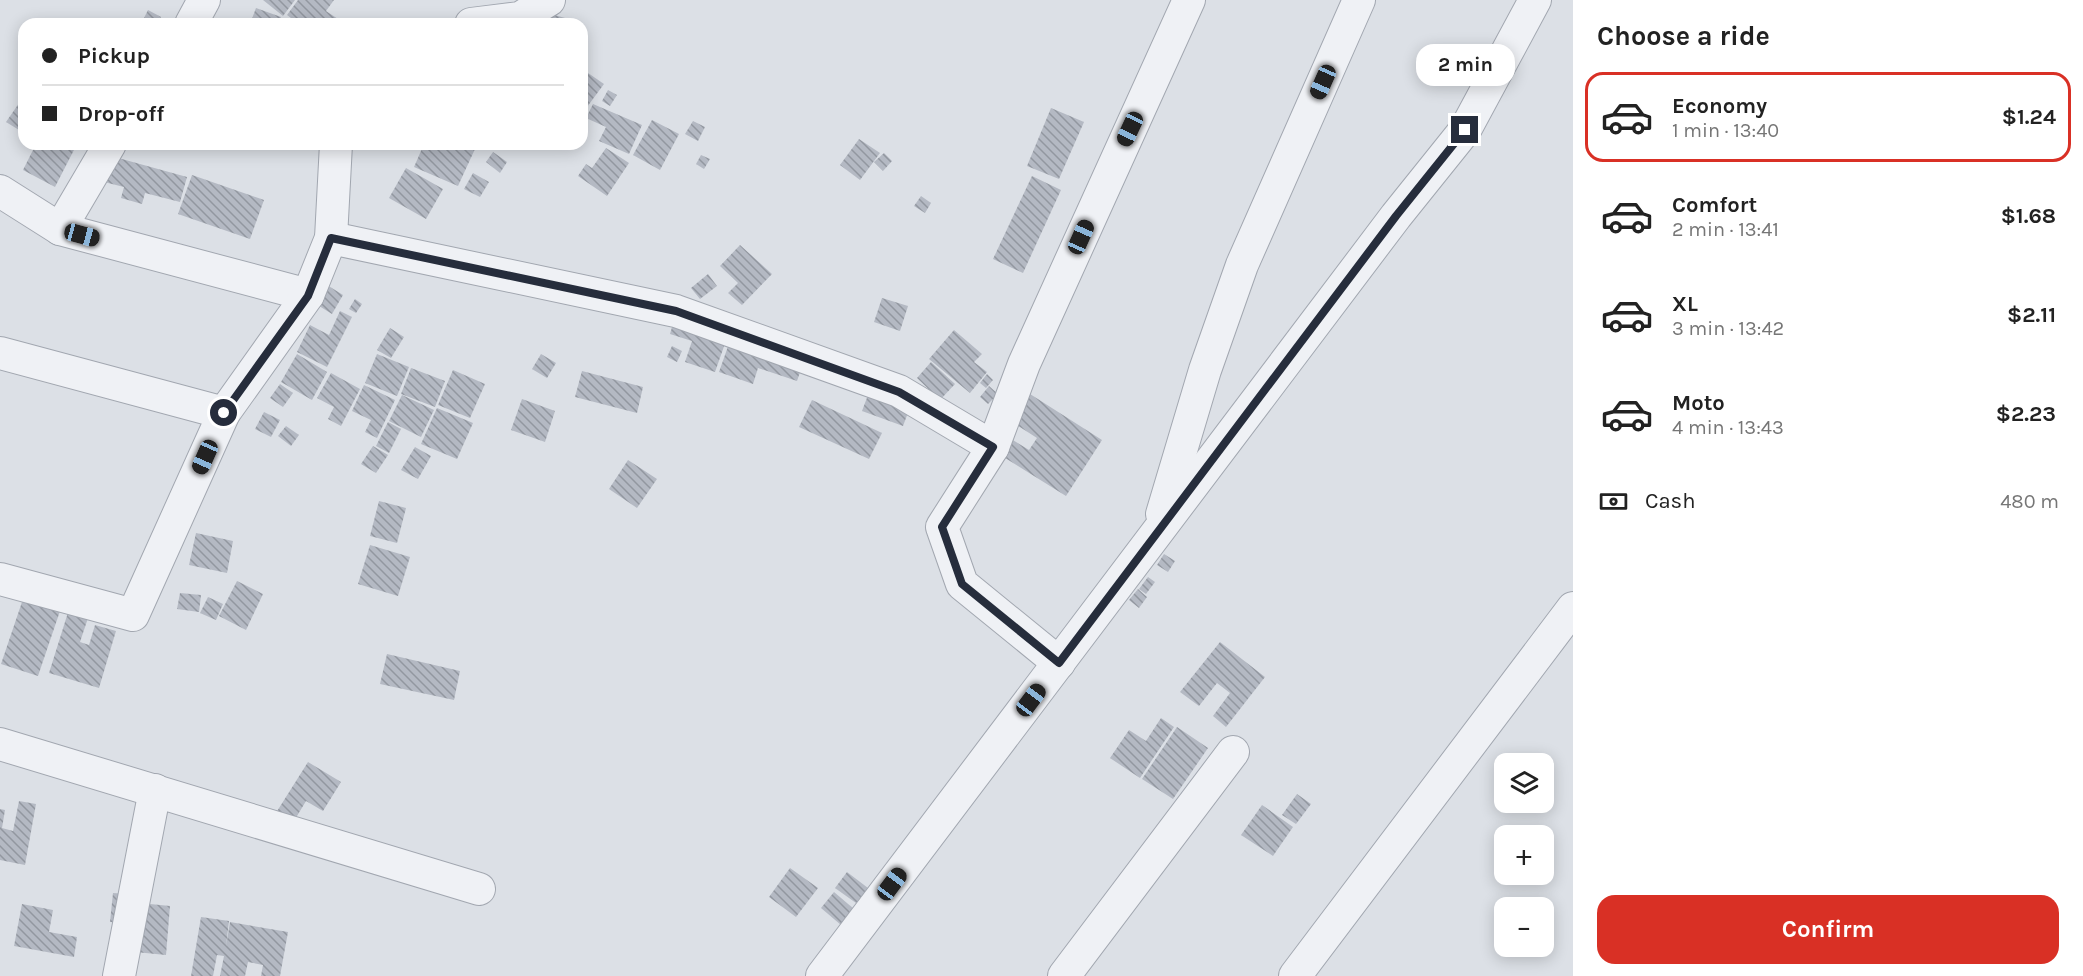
<!DOCTYPE html>
<html lang="en">
<head>
<meta charset="utf-8">
<style>
  body { margin:0; font-family:Karla,sans-serif; background:#f6f6f6; color:#222; height:100vh; display:flex; flex-direction:column; font-size:22px; white-space:nowrap }
  * { box-sizing:border-box; margin:0 }
  p { font-size:20px; color:#767676 }
  .icon { flex:none; width:33px; height:33px; fill:none; stroke:currentColor; stroke-width:2; stroke-linecap:round; stroke-linejoin:round }
  .map { position:relative; flex:1; overflow:hidden }
  .details { display:flex; flex-direction:column; background:#fff; width:510px }
  .details>* { flex:none }
  .top-card { position:absolute; left:18px; top:18px; width:570px; height:132px; border-radius:18px; box-shadow:0 3px 15px #0003; display:grid; align-content:center; height:132px; padding:0 24px; background:#fff }
  .controls { position:absolute; left:1494px; top:753px; display:grid; gap:12px }
  .controls a { display:grid; place-items:center; width:60px; height:60px; border-radius:12px; background:#fff; box-shadow:0 3px 15px #0003; font-size:30px }
  .end { position:absolute; width:27px; height:27px; margin:-14px; border:8px solid #262d3c; background:#fff; box-shadow:0 0 0 3px #fff }
  .from { border-radius:50% }
  .bubble { position:absolute; height:42px; border-radius:18px; background:#fff; box-shadow:0 3px 15px #0003; font-size:20px; font-weight:700; line-height:42px; text-align:center }
  .car { position:absolute; width:18px; height:36px; margin:-18px -9px; border-radius:8px; box-shadow:0 0 4px 2px #0007; background:linear-gradient(#222 24%,#8ab4d8 0 40%,#222 0 76%,#8ab4d8 0 86%,#222 0) }
  .top-card b { display:flex; align-items:center; gap:21px; height:57px; font-size:22px }
  .top-card b+b { border-top:2px solid #e0e0e0 }
  .top-card i { width:15px; height:15px; background:#222 }
  ul { padding:0; list-style:none }
  li { display:flex; align-items:center; gap:18px; height:90px; margin:0 12px 9px; padding:0 12px; border:3px solid transparent; border-radius:18px }
  li div { flex:1 }
  li b { display:block; font-size:22px }
  li em { font-style:normal; font-weight:700 }
  li.on { border-color:#d93025 }
  li>.icon { width:54px; height:54px; stroke-width:1.5 }
  h2 { padding:0 24px; font-size:27px; line-height:72px }
  .pay { display:flex; align-items:center; gap:15px; height:66px; padding:0 24px; font-size:22px }
  .pay p { margin-inline-start:auto }
  .action { display:flex; gap:12px; margin-top:auto; padding:12px 24px }
  .action a { flex:1; height:69px; border-radius:18px; background:#d93025; color:#fff; font-size:24px; font-weight:700; line-height:69px; text-align:center }
  main { display:flex; flex:1; min-height:0 }
  .map>svg:first-child { display:block }
  .building { fill:url(#building-back-hatch) }
  .lines { fill:none; stroke-linecap:round; stroke-linejoin:round }
  .minor-casing { stroke:#a2a7b0; stroke-width:34 }
  .minor { stroke:#eff1f5; stroke-width:32 }
  .route { stroke:#262d3c; stroke-width:8 }
</style>
</head>
<body>
<main>
<div class="map">
<svg width="1573" height="976" viewBox="0 0 1573 976">
  <defs>
    <pattern id="building-back-hatch" width="6" height="6" patternUnits="userSpaceOnUse" patternTransform="scale(1.5)"><rect width="6" height="6" fill="#b4b9c3"/><path d="M-1 5l2 2M0 0l6 6M5-1l2 2" fill="none" stroke="#9297a0"/></pattern>
  </defs>
  <rect width="100%" height="100%" fill="#dce0e6"/>
  <g class="building">
    <path d="M263,0h32l-12,16z"/>
    <path d="M298,0h36l-8,11 15,10 -2,3h-40l-12,-9z"/>
    <path d="M256,8l25,9 -3,7h-28z"/>
    <path d="M148,10l13,7 -3,7h-17z"/>
    <path d="M551,14l14,4 -2,6h-15z"/>
    <path d="M588,73l16,11 -17,23 -5,-3v-22z"/>
    <path d="M608,90l9,5 -7,11 -8,-5z"/>
    <path d="M24,96v37l-18,-11z"/>
    <path d="M593,104l49,21 -13,29 -30,-13 7,-14 -20,-9z"/>
    <path d="M1051,108l33,14 -25,57 -32,-13z"/>
    <path d="M652,120l27,14 -19,36 -27,-15z"/>
    <path d="M693,121l12,6 -7,14 -13,-7z"/>
    <path d="M859,139l21,14 -20,27 -20,-15z"/>
    <path d="M36,144h36l4,2 -21,41 -32,-17z"/>
    <path d="M424,144h41l10,5 -17,37 -44,-19z"/>
    <path d="M606,148l23,15 -22,33 -29,-20 8,-12 6,4z"/>
    <path d="M493,152l14,10 -7,11 -14,-11z"/>
    <path d="M884,153l8,8 -9,10 -9,-9z"/>
    <path d="M701,155l9,4 -6,10 -8,-5z"/>
    <path d="M111,156l76,21 -7,25 -35,-9 -3,11 -21,-6 3,-11 -20,-5z"/>
    <path d="M406,168l37,21 -17,30 -37,-21z"/>
    <path d="M473,173l16,9 -9,15 -16,-8z"/>
    <path d="M192,175l72,25 -14,39 -72,-25z"/>
    <path d="M1032,176l29,14 -38,83 -30,-14z"/>
    <path d="M921,196l10,7 -6,10 -11,-7z"/>
    <path d="M740,245l32,29 -30,31 -14,-12 10,-10 -18,-17z"/>
    <path d="M708,274l9,12 -17,13 -9,-11z"/>
    <path d="M327,285l16,10 -11,19 -16,-10z"/>
    <path d="M882,298l26,8 -8,25 -26,-9z"/>
    <path d="M355,299l7,5 -6,9 -7,-4z"/>
    <path d="M340,311l12,6 -25,50 -30,-15 13,-27 19,10z"/>
    <path d="M675,317l53,18 -13,37 -30,-10 7,-21 -22,-7z"/>
    <path d="M390,328l14,9 -13,21 -14,-8z"/>
    <path d="M954,330l28,24 -8,8 13,10 -17,21 -41,-34z"/>
    <path d="M732,335l72,25 -7,21 -39,-13 -5,16 -34,-12z"/>
    <path d="M672,346l10,5 -5,11 -10,-5z"/>
    <path d="M297,354l30,18 -15,28 -31,-18z"/>
    <path d="M377,354l32,13 -12,29 -32,-13z"/>
    <path d="M541,354l15,9 -9,15 -15,-9z"/>
    <path d="M931,362l24,22 -15,16 -23,-22z"/>
    <path d="M411,368l34,13 -10,26 -34,-13z"/>
    <path d="M453,370l32,14 -15,34 -32,-13z"/>
    <path d="M582,371l61,16 -6,26 -62,-16z"/>
    <path d="M331,373l29,16 -19,37 -13,-7 6,-12 -17,-9z"/>
    <path d="M987,374l6,6 -7,8 -6,-5z"/>
    <path d="M280,384l13,9 -10,14 -13,-9z"/>
    <path d="M364,385l31,15 -18,38 -12,-6 6,-12 -19,-9z"/>
    <path d="M989,386l9,8 -10,10 -8,-7z"/>
    <path d="M871,387l41,15 -9,24 -41,-15z"/>
    <path d="M1030,394l72,46 -36,56 -72,-45 11,-16 24,15 8,-12 -25,-16z"/>
    <path d="M402,395l32,15 -13,27 -32,-16z"/>
    <path d="M522,399l33,12 -10,31 -34,-12z"/>
    <path d="M812,400l70,33 -13,26 -70,-32z"/>
    <path d="M437,408l36,15 -16,36 -36,-15z"/>
    <path d="M264,412l16,8 -9,17 -16,-8z"/>
    <path d="M388,422l13,7 -12,24 -13,-7z"/>
    <path d="M286,426l13,9 -8,11 -13,-10z"/>
    <path d="M373,446l15,9 -12,18 -15,-9z"/>
    <path d="M415,447l16,9 -13,23 -17,-9z"/>
    <path d="M628,460l29,19 -20,29 -28,-19z"/>
    <path d="M379,501l27,7 -9,35 -27,-7z"/>
    <path d="M196,533l37,8 -6,32 -38,-8z"/>
    <path d="M370,545l40,12 -12,39 -40,-12z"/>
    <path d="M1164,554l11,7 -7,11 -11,-7z"/>
    <path d="M1148,577l7,5 -9,12 -7,-5z"/>
    <path d="M237,581l26,13 -17,36 -27,-14z"/>
    <path d="M1138,589l9,8 -8,11 -10,-8z"/>
    <path d="M180,593l21,2 -2,17 -22,-3z"/>
    <path d="M208,597l15,7 -7,16 -16,-7z"/>
    <path d="M23,599l37,12 -22,65 -37,-12z"/>
    <path d="M70,606l20,6 -10,30 9,3 6,-20 21,6 -17,57 -50,-15z"/>
    <path d="M1220,642l45,35 -39,50 -13,-11 17,-23 -13,-10 -18,23 -19,-14z"/>
    <path d="M387,654l73,17 -6,29 -74,-16z"/>
    <path d="M1161,718l13,9 -34,51 -30,-20 19,-28 17,11z"/>
    <path d="M1177,727l31,21 -35,51 -31,-20z"/>
    <path d="M308,762l33,20 -18,29 -17,-10 -15,25 -17,-10z"/>
    <path d="M1297,794l14,10 -15,20 -14,-9z"/>
    <path d="M19,801l17,3 -11,61 -25,-5v-51l5,1 -3,18 11,3z"/>
    <path d="M1262,805l31,22 -20,29 -32,-21z"/>
    <path d="M790,868l28,20 -22,29 -27,-20z"/>
    <path d="M847,872l21,16 -12,15 -21,-15z"/>
    <path d="M834,892l20,17 -13,16 -20,-17z"/>
    <path d="M113,893l16,1 -3,29 -16,-1z"/>
    <path d="M140,903l30,3 -4,49 -31,-3z"/>
    <path d="M22,904l31,6 -4,22 28,5 -3,20 -60,-11z"/>
    <path d="M201,917l28,4 -3,25 4,-24 58,10 -8,44h-19l2,-11 -15,-3 -3,14h-25l4,-20 -7,-1 -4,21h-22z"/>
  </g>
  <g class="lines">
    <g class="minor-casing">
      <g id="minor">
        <path d="M191,24l13,-24"/>
        <path d="M471,24l49,-6 29,-18"/>
        <path d="M0,191l60,38 248,66"/>
        <path d="M60,229l50,-85"/>
        <path d="M331,238l345,73 223,80 94,56"/>
        <path d="M0,353l224,60"/>
        <path d="M1162,514l43,-144 37,-105 117,-265"/>
        <path d="M0,579l133,36 91,-202 84,-118 23,-57 5,-94"/>
        <path d="M1059,663l-97,-79 -20,-57 51,-80 31,-83 165,-364"/>
        <path d="M0,744l479,145"/>
        <path d="M119,976l36,-186"/>
        <path d="M822,976l574,-760 69,-86 70,-130"/>
        <path d="M1064,976l169,-224"/>
        <path d="M1295,976l278,-368"/>
      </g>
    </g>
    <use href="#minor" class="minor"/>
  </g>
  <g class="lines">
    <path class="route" d="M224,413l84,-117 23,-58 345,73 223,81 94,55 -51,80 20,57 97,79 337,-447 69,-86"/>
  </g>
</svg>
<div class="controls">
<a><svg class="icon" aria-label="layers" viewBox="0 0 24 24"><path d="M12 4l9 5-9 5-9-5zM3 14l9 5 9-5"/></svg></a>
<a>+</a>
<a>−</a>
</div>
<i class="end from" style="left:224px;top:413px"></i>
<i class="end" style="left:1465px;top:130px"></i>
<div class="bubble" style="left:1416px;top:44px;width:99px">2 min</div>
<i class="car" style="left:1323px;top:82px;rotate:204deg"></i>
<i class="car" style="left:1130px;top:129px;rotate:205deg"></i>
<i class="car" style="left:82px;top:235px;rotate:105deg"></i>
<i class="car" style="left:1081px;top:237px;rotate:24deg"></i>
<i class="car" style="left:205px;top:457px;rotate:204deg"></i>
<i class="car" style="left:1031px;top:700px;rotate:37deg"></i>
<i class="car" style="left:892px;top:884px;rotate:37deg"></i>
<div class="top-card">
<b><i class="from"></i>Pickup</b>
<b><i></i>Drop-off</b>
</div>
</div>
<section class="details">
<h2>Choose a ride</h2>
<ul>
<li class="on"><svg class="icon" aria-label="car" viewBox="0 0 24 24"><path d="M5 17H2v-5l4-1 3-4h7l3 4 3 1v5h-3M9 17h6M6 11h13"/><circle cx="7" cy="17" r="2"/><circle cx="17" cy="17" r="2"/></svg><div><b>Economy</b><p>1 min · 13:40</p></div><em>$1.24</em></li>
<li><svg class="icon" aria-label="car" viewBox="0 0 24 24"><path d="M5 17H2v-5l4-1 3-4h7l3 4 3 1v5h-3M9 17h6M6 11h13"/><circle cx="7" cy="17" r="2"/><circle cx="17" cy="17" r="2"/></svg><div><b>Comfort</b><p>2 min · 13:41</p></div><em>$1.68</em></li>
<li><svg class="icon" aria-label="car" viewBox="0 0 24 24"><path d="M5 17H2v-5l4-1 3-4h7l3 4 3 1v5h-3M9 17h6M6 11h13"/><circle cx="7" cy="17" r="2"/><circle cx="17" cy="17" r="2"/></svg><div><b>XL</b><p>3 min · 13:42</p></div><em>$2.11</em></li>
<li><svg class="icon" aria-label="car" viewBox="0 0 24 24"><path d="M5 17H2v-5l4-1 3-4h7l3 4 3 1v5h-3M9 17h6M6 11h13"/><circle cx="7" cy="17" r="2"/><circle cx="17" cy="17" r="2"/></svg><div><b>Moto</b><p>4 min · 13:43</p></div><em>$2.23</em></li>
</ul>
<div class="pay"><svg class="icon" aria-label="cash" viewBox="0 0 24 24"><path d="M3 7h18v10H3z"/><circle cx="12" cy="12" r="2"/></svg>Cash<p>480 m</p></div>
<div class="action"><a>Confirm</a></div>
</section>
</main>
</body>
</html>
